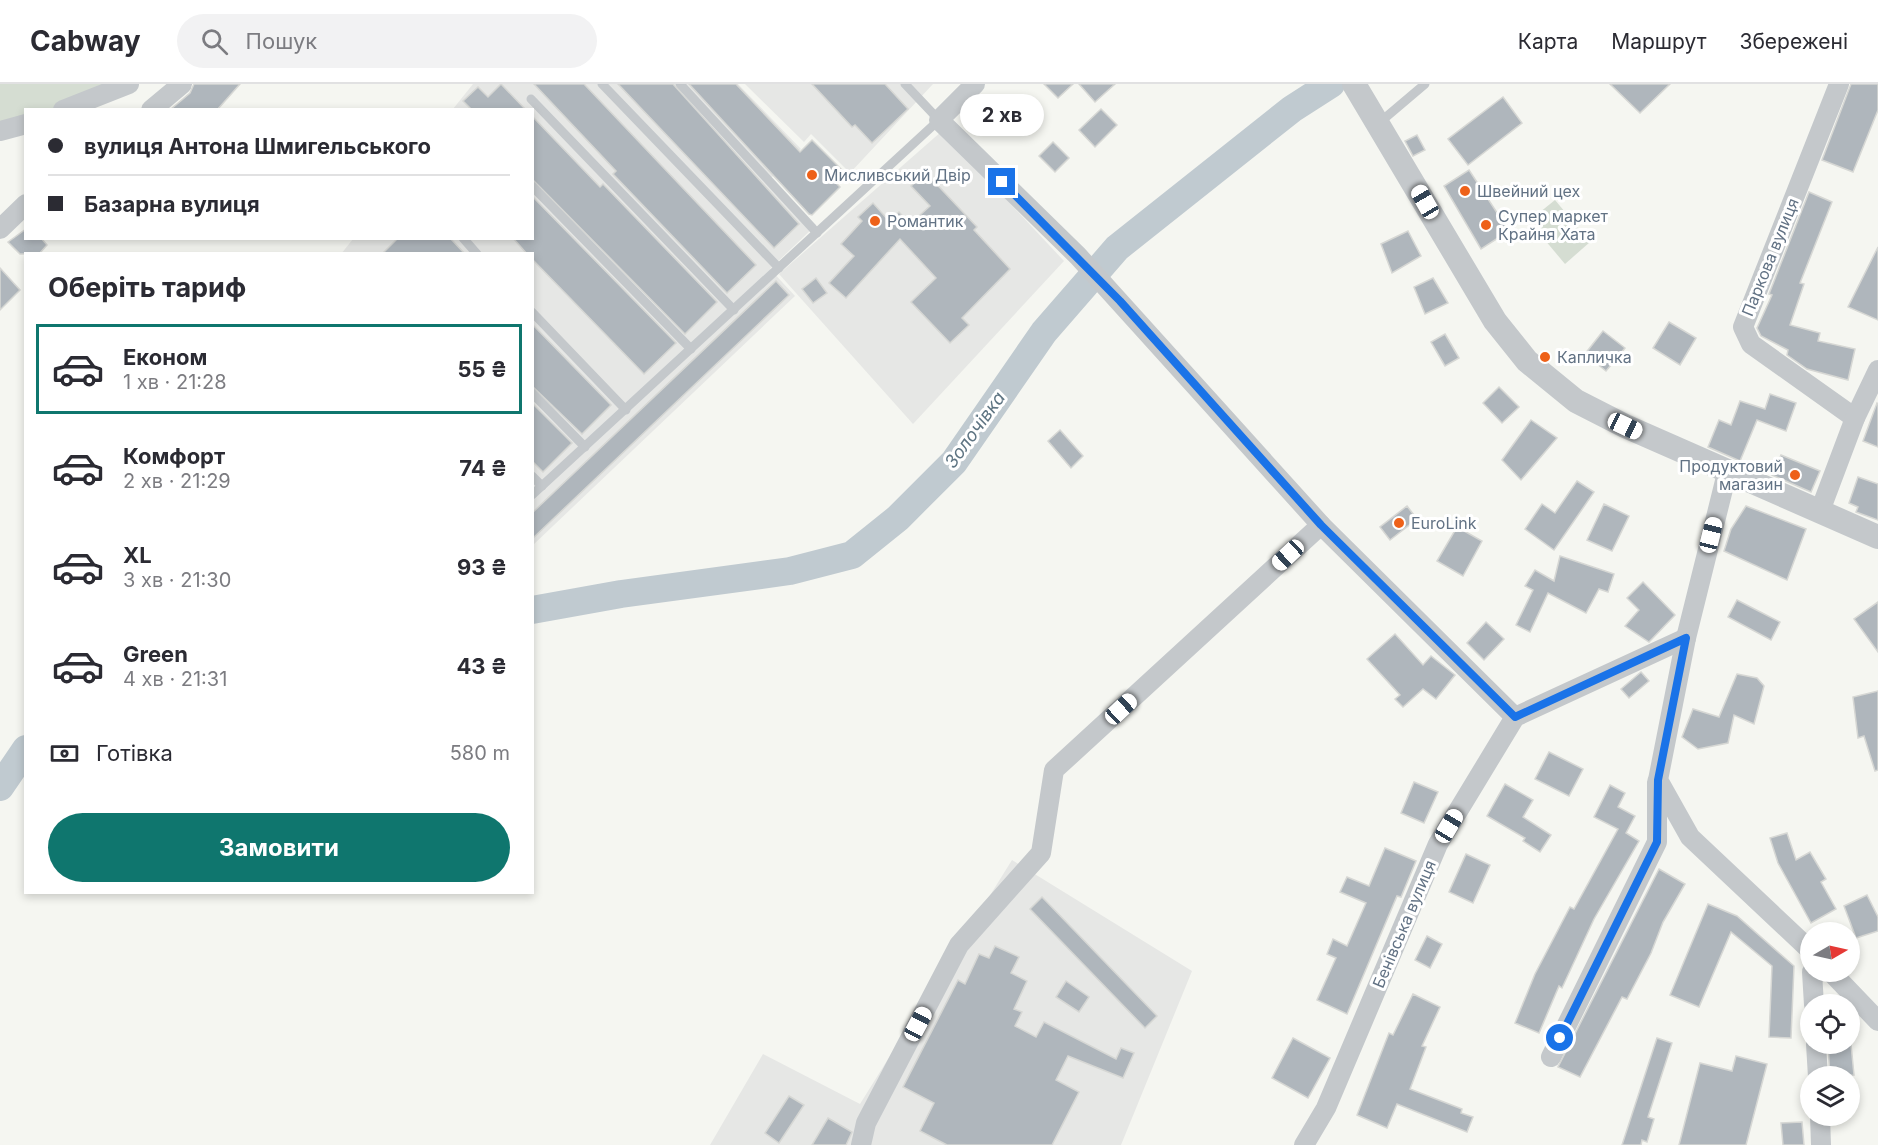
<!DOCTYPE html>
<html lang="uk">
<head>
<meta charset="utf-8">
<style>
  body { margin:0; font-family:Inter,sans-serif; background:#f2f2f3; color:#2b2b33; height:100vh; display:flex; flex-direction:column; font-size:22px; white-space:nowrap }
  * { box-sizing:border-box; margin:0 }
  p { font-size:20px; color:#7c7c81 }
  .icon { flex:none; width:33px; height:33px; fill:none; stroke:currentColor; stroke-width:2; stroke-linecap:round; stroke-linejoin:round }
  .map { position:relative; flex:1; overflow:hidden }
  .panel { position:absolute; left:24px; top:168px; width:510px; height:642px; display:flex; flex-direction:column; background:#fff; border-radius:0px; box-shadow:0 3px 9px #0003 }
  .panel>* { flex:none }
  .top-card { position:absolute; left:24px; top:24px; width:510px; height:132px; border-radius:0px; box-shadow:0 3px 9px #0003; display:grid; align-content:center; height:132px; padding:0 24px; background:#fff }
  .needle { width:39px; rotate:81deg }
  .tools { position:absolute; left:1800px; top:838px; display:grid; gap:12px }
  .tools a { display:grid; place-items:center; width:60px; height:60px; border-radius:50%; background:#fff; box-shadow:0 3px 9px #0003; font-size:30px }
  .end { position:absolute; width:27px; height:27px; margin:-14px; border:8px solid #1a73e8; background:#fff; box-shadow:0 0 0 3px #fff }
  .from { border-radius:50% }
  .bubble { position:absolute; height:42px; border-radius:21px; background:#fff; box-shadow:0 3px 9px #0003; font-size:20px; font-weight:700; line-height:42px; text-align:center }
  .car { position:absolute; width:18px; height:36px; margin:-18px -9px; border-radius:8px; box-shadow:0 0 4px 2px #0007; background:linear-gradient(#fff 24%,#345 0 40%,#fff 0 76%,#345 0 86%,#fff 0) }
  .top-card b { display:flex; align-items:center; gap:21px; height:57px; font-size:22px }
  .top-card b+b { border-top:2px solid #e1e1e2 }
  .top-card i { width:15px; height:15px; background:#2b2b33 }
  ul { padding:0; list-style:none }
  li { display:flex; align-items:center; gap:18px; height:90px; margin:0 12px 9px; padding:0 12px; border:3px solid transparent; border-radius:0px }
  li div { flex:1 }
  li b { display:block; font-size:22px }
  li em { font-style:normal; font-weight:700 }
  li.selected { border-color:#0f766e }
  li>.icon { width:54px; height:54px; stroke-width:1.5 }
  h2 { padding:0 24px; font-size:27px; line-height:72px }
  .pay { display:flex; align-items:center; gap:15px; height:66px; padding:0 24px; font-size:22px }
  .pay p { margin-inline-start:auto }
  .primary-button { display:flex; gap:12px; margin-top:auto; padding:12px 24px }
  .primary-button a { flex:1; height:69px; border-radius:36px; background:#0f766e; color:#fff; font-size:24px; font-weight:700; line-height:69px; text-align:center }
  header { display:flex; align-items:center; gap:36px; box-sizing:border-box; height:84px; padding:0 30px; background:#fff; border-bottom:2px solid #e1e1e2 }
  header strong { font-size:28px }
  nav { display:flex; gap:33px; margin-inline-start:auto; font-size:21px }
  .search { width:420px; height:54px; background:#f2f2f3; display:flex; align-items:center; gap:15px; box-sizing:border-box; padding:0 21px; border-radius:33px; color:#7c7c81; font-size:22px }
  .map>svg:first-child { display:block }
  .built { fill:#e6e7e5 }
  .green { fill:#d5ddd2 }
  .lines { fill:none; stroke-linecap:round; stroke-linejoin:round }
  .river { stroke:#c0cad0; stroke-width:28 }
  .building { fill:#afb6bc; stroke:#d6d7d4; stroke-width:1.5 }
  .service { stroke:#c4c8cb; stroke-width:9 }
  .minor { stroke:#c4c8cb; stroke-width:20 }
  .tertiary { stroke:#c4c8cb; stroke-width:24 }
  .route { stroke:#1a73e8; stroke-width:8 }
  .poi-dot { fill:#ee6119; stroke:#fff; stroke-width:2 }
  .labels { text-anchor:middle; stroke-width:6; stroke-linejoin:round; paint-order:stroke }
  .poi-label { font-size:16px; fill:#627284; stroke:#fff; text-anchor:start }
  .street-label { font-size:16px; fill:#627284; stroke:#fff }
  .water-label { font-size:18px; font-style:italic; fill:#5e7482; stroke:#fff }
</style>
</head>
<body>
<header>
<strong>Cabway</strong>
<div class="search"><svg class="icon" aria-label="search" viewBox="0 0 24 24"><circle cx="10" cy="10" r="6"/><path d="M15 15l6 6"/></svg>Пошук</div>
<nav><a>Карта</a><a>Маршрут</a><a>Збережені</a></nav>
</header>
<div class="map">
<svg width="1878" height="1061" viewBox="0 0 1878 1061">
  <rect width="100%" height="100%" fill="#f5f6f1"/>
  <g class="built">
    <path d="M473,0h265l63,65 -30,29 45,47 -46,44 25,27 -262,249 -1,-291h-191l12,-15 179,-1v-128l-79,-1z"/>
    <path d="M745,0h188l-83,89 -39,-39 -7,8z"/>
    <path d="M942,47l122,130 -151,163 -134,-150z"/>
    <path d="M1012,776l180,111 -71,174h-411l53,-91 97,50z"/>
  </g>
  <g class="green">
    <path d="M0,0h129l-66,25 -37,1 -1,14 -25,7z"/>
    <path d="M1555,116l35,42 -25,22 -36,-43z"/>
  </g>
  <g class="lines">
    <g class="river">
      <path d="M532,526l89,-16 169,-23 62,-16 46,-37 56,-56 90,-130 73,-84 175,-139 39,-25"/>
      <path d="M0,703l26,-38"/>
    </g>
  </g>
  <g class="building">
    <path d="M194,0h46l-23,26h-47l20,-17z"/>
    <path d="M501,0l25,26h-54l-9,-9 15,-14 10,10z"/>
    <path d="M534,0h50l172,181 -29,28 -114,-119 3,-3z"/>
    <path d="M618,0h55l126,140 -25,24z"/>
    <path d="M689,0h47l64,68 12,-12 30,30 -9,10 7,7 -28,28 -3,-1z"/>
    <path d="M812,0h73l23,25 -36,34 -17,-18 -3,2z"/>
    <path d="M1044,0h29l-15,14z"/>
    <path d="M1079,0h36l-20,18z"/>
    <path d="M1610,0h60l-30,29z"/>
    <path d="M1851,0h27v26l-25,62 -31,-12z"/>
    <path d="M1503,13l19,26 -54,42 -20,-26z"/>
    <path d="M1101,25l16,16 -22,22 -16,-17z"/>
    <path d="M532,32l68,71 3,-3 114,118 -32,32 -153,-155z"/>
    <path d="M1417,51l8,15 -12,6 -8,-15z"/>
    <path d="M1053,58l16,16 -14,14 -16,-16z"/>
    <path d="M1469,86l40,61 -28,18 -37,-63z"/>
    <path d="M926,89l51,54 -3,3 36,39 -48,49 7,7 -19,18 -39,-41 25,-24 -36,-39 -54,59 -17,-15 25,-27 -13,-12 21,-23 -4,-4 15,-14 16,18 10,-9 11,12 20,-18 -19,-20z"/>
    <path d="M1809,108l23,10 -32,81 4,1 -14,41 30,8 -2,8 37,8 -7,31 -41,-11 -20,-14 1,-5 -27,-14 -4,-8 15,-33 -3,-1z"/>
    <path d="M532,112l144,147 -32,31 -112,-115v-5h-5l-14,-16h19z"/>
    <path d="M26,145v9h15l6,7 -8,9h-19l-12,-12z"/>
    <path d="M1408,147l13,25 -29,17 -11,-29z"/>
    <path d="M398,154h52l15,16h-83z"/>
    <path d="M1878,163v73l-30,-13z"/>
    <path d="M0,184l20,22 -20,20z"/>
    <path d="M816,194l11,15 -14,10 -11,-14z"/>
    <path d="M1433,194l15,25 -23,11 -11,-27z"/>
    <path d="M776,197l13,14 -257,244v-26z"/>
    <path d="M1669,238l27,16 -16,27 -27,-17z"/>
    <path d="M532,240l79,81 -29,29 -50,-48z"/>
    <path d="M1603,247l22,17 -19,23 -21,-17z"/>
    <path d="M1445,250l14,24 -14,8 -14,-24z"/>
    <path d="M1499,303l20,20 -17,16 -19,-20z"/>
    <path d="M1770,310l26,9 -10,28 -29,-11 -17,41 -32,-14 11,-27 12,5 9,-24 25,8z"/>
    <path d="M532,319l40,40 -29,29 -11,-11z"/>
    <path d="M1877,319l1,1v43l-15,-6z"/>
    <path d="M1531,336l26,18 -36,42 -19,-20z"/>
    <path d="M1060,346l23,26 -12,12 -23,-27z"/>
    <path d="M1781,371l39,16 -9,21 -39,-17z"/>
    <path d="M1858,393l20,7v36l-22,-8 2,-5 -9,-4z"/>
    <path d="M1577,397l17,11 -40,58 -29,-21 17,-25 13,9z"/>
    <path d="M1604,420l25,12 -17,35 -25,-11z"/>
    <path d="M1407,422l10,13 -27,21 -10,-13z"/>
    <path d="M1746,422l60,23 -19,51 -63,-29 7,-22z"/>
    <path d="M1457,443l25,14 -19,35 -26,-15z"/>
    <path d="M1560,472l54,18 -6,18 -9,-3 -13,24 -38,-20 -18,39 -14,-7 17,-35 -8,-4 10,-16 19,11z"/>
    <path d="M1643,498l32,33 -26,27 -24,-16 14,-16 -12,-12z"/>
    <path d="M1737,516l43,22 -9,18 -43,-23z"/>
    <path d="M1878,518v50l-24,-33z"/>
    <path d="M1486,538l18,17 -20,21 -17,-17z"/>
    <path d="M1395,550l28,31 8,-9 24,19 -19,24 -13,-10 -20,18 -8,-8 5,-4 -33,-36z"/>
    <path d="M1641,588l8,9 -20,17 -8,-9z"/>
    <path d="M1737,590l20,4 7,8 -10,38 -20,-9 -6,28 -30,6 -16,-12 11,-28 26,8z"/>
    <path d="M1878,607v79l-3,1 -11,-35 -6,2 -5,-41z"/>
    <path d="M1549,668l34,17 -14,27 -34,-17z"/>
    <path d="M1414,698l24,10 -14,31 -23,-10z"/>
    <path d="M1505,700l28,16 -10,17 28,18 -11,17 -17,-11 2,-3 -38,-22z"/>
    <path d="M1610,701l15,8 -7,14 17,9 -9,17 13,8 -45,78 -32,69 -3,-2 -20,47 -24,-10 20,-49 35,-67 4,2 44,-80 -24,-12z"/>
    <path d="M1787,749l9,27 14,-8 16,27 -5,3 15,27 -25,14 -33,-60 -8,-25z"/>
    <path d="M1385,764l31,13 -15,36 -4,-1 -50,118 -30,-14 19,-42 -9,-4 6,-15 14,7 19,-43 -26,-11 7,-15 22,9z"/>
    <path d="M1466,770l24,11 -17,38 -24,-11z"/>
    <path d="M1659,785l26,15 -22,38 -12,31 -24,46 -5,-2 -42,80 -22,-10z"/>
    <path d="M1867,811l11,22v14l-22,7 -12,-32z"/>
    <path d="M1042,813l115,119 -12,12 -115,-119z"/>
    <path d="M1708,820l29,12 57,50 -3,72 -22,-1 3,-71 -41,-34 -32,75 -29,-12z"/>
    <path d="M1427,852l15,8 -12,24 -15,-8z"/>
    <path d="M995,862l24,11 -8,16 16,8 -13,28 8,3 -7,14 21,11 8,-15 72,37 5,-11 13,5 -11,25 -55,-22 -12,24 23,12 -27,53h-105l-27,-14 14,-28 -31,-16 55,-107 7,4 14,-30 10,4z"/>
    <path d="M1066,897l23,16 -10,15 -23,-15z"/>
    <path d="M1413,910l27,13 -18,39 4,1 -16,42 52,20 -1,4 12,4 -6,15 -70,-28 -10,24 -30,-13 32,-82 4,2z"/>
    <path d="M1293,954l37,20 -22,40 -36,-20z"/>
    <path d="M1657,954l15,5 -24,74 6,2 -7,23 -5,-2 -1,5h-19z"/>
    <path d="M1828,960h23l3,31 -24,2z"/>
    <path d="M1736,972l31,8 -21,81h-67l21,-82 32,8z"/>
    <path d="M789,1012l15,9 -25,38 -14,-10z"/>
    <path d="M828,1034l24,14 -6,13h-34z"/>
    <path d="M1802,1038l2,23h-21l-2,-22z"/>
  </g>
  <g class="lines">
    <g class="service">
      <path d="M602,0l177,184"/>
      <path d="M680,0l137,149"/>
      <path d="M531,15l203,211"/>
      <path d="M1379,39l46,-39"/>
      <path d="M532,102l159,163"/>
      <path d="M463,154l14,16"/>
      <path d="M532,228l94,98"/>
      <path d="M532,309l53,54"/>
      <path d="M532,392l10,10"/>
      <path d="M532,411l407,-375 -34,-36"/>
    </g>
    <g class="minor">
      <path d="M975,0l-36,36 139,136 243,269 194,192"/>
      <path d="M1839,0l-96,243 8,17 104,74"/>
      <path d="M63,26l66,-26"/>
      <path d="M151,26l31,-26"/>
      <path d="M0,47l26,-7"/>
      <path d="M0,145l26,-25"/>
      <path d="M1727,389l-41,165 -28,142 32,57 120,113"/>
      <path d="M1820,427l35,-93 23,-48"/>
      <path d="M1812,888l2,33"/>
      <path d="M1831,888l47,49"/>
      <path d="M1816,960l2,33"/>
      <path d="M1551,973l106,-215v-60"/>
      <path d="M1820,1032l1,29"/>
      <path d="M861,1061l5,-22 93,-178 82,-92 13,-83 267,-245"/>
      <path d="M1304,1061l22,-37 112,-264 77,-127 171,-79"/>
    </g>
    <path class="tertiary" d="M1354,0l141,237 32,40 49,40 49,25 253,111"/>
  </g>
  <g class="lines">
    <path class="route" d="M1002,98l118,119 201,224 194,192 171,-79 -28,142 -1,62 -97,196"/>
  </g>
  <g class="poi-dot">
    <circle cx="812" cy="91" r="6"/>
    <circle cx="1465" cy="107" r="6"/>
    <circle cx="875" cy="137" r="6"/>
    <circle cx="1486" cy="141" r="6"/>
    <circle cx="1545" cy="273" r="6"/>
    <circle cx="1795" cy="391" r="6"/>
    <circle cx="1399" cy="439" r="6"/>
  </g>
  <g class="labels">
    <g class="poi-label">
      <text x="824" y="97">Мисливський Двір</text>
      <text x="1477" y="113">Швейний цех</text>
      <text x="1498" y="138">Супер маркет<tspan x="1498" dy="18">Крайня Хата</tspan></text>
      <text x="887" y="143">Романтик</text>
      <text x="1557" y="279">Капличка</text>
      <text x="1783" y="388" text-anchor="end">Продуктовий<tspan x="1783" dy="18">магазин</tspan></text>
      <text x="1411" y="445">EuroLink</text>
    </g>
    <g class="street-label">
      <text transform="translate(1770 173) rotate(-68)" y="6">Паркова вулиця</text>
      <text transform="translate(1404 840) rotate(-67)" y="6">Бенівська вулиця</text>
    </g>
    <g class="water-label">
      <text transform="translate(975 346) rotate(-54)" y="6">Золочівка</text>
    </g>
  </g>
</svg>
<div class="tools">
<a><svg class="needle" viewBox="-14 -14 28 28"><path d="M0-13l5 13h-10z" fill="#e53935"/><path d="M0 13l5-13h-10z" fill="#7c7c81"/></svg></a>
<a><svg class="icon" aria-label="locate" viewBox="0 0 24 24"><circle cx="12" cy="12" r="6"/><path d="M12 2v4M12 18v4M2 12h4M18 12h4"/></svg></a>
<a><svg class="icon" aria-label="layers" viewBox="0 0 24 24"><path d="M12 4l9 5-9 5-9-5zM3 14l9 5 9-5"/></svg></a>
</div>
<i class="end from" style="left:1560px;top:954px"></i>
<i class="end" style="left:1002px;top:98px"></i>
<div class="bubble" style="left:960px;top:10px;width:84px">2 хв</div>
<i class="car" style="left:1425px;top:118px;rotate:330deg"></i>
<i class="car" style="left:1625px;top:342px;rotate:115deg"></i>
<i class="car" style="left:1711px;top:451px;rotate:14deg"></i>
<i class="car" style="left:1288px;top:471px;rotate:227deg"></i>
<i class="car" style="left:1121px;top:625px;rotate:47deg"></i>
<i class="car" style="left:1449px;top:742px;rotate:31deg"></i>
<i class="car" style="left:918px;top:940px;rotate:28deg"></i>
<div class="top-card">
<b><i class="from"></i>вулиця Антона Шмигельського</b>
<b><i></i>Базарна вулиця</b>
</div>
<section class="panel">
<h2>Оберіть тариф</h2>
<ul>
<li class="selected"><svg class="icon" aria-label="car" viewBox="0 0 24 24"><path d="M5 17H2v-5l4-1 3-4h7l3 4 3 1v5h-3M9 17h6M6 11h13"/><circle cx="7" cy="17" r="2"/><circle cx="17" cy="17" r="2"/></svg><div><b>Економ</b><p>1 хв · 21:28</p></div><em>55 ₴</em></li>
<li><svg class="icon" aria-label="car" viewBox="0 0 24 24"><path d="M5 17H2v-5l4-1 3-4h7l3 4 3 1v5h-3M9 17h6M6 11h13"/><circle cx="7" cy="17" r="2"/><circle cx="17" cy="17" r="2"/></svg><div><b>Комфорт</b><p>2 хв · 21:29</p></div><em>74 ₴</em></li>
<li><svg class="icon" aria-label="car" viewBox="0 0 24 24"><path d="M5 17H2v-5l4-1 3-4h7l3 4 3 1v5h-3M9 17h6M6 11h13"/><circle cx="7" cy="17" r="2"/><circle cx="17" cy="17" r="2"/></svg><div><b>XL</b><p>3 хв · 21:30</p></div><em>93 ₴</em></li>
<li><svg class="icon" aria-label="car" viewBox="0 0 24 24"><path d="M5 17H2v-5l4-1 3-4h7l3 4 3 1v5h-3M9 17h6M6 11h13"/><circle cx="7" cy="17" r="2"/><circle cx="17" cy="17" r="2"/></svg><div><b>Green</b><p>4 хв · 21:31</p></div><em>43 ₴</em></li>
</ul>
<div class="pay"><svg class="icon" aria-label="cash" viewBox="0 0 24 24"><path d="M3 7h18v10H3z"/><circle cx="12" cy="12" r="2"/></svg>Готівка<p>580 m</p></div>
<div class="primary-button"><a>Замовити</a></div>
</section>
</div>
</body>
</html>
